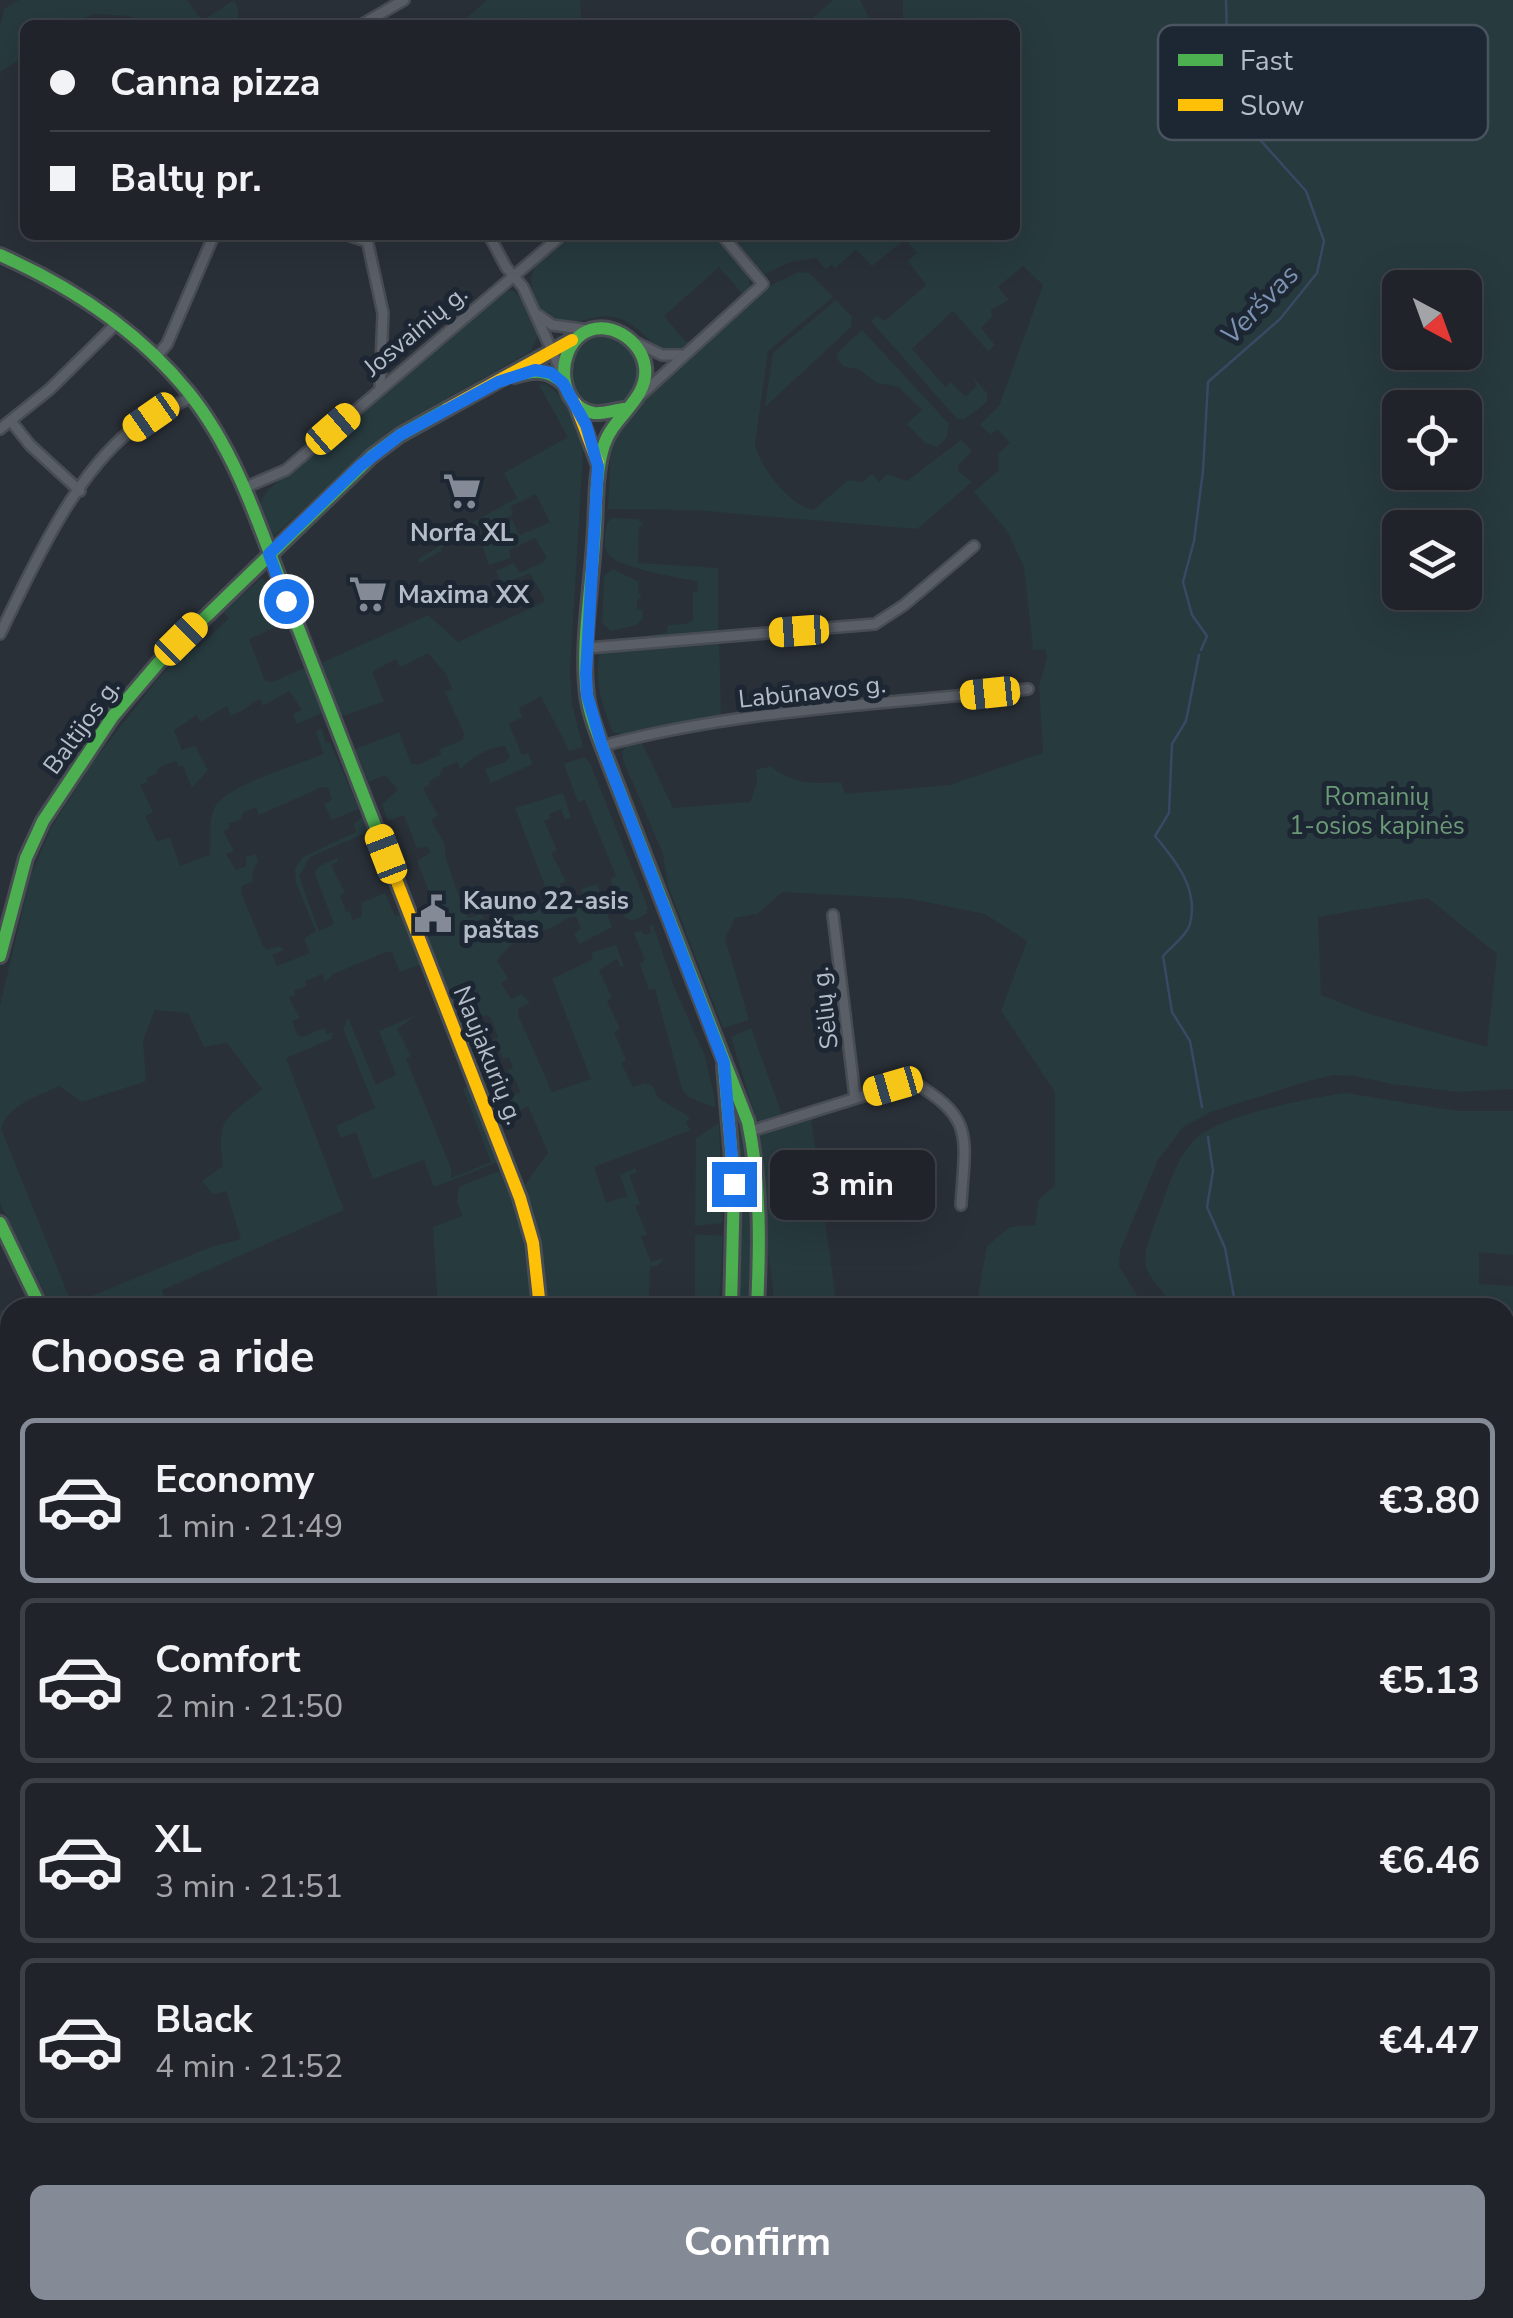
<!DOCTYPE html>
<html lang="en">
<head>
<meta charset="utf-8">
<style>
  body { margin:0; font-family:"Nunito Sans",sans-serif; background:#2d3036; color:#f1f3f6; height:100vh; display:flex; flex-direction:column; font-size:38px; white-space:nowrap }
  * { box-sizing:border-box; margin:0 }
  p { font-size:32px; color:#a2a4a8 }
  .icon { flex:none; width:55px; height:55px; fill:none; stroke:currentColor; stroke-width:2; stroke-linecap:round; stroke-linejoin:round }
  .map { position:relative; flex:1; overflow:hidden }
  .sheet { position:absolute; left:0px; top:1298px; width:1515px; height:1022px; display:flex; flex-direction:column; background:#20242a; border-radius:30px 30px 0 0; box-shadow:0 10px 40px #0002,0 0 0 2px #3d4147 }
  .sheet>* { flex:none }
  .banner { position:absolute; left:20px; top:20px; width:1000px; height:220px; border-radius:15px; box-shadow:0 10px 40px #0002,0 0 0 2px #3d4147; display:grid; align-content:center; height:220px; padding:0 30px; background:#20242a }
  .needle { width:65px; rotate:139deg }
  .fabs { position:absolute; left:1382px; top:270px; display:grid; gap:20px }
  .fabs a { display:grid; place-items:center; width:100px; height:100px; border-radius:15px; background:#20242a; box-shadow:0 10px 40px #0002,0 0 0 2px #3d4147; font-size:50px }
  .end { position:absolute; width:45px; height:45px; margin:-22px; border:12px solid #1a73e8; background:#fff; box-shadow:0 0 0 5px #fff }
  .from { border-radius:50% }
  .bubble { position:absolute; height:70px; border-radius:15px; background:#20242a; box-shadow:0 10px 40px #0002,0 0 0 2px #3d4147; font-size:32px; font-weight:700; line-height:70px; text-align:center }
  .car { position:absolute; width:30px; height:60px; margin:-30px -15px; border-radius:12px; box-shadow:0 0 8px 2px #0007; background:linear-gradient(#f5c518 24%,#345 0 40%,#f5c518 0 76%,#345 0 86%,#f5c518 0) }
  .banner b { display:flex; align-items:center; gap:35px; height:95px; font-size:38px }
  .banner b+b { border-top:2px solid #3d4147 }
  .banner i { width:25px; height:25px; background:#f1f3f6 }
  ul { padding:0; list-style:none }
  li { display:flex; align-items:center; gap:30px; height:165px; margin:0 20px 15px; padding:0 10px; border:5px solid #3d4147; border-radius:15px }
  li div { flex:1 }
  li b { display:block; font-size:38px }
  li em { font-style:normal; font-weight:700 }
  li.on { border-color:#848b96 }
  li>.icon { width:90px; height:90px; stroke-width:1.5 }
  h2 { padding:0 30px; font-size:45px; line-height:120px }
  .button { display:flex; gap:20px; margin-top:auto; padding:20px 30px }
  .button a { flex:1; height:115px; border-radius:15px; background:#848b96; color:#fff; font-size:40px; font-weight:700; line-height:115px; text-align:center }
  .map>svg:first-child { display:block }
  .green { fill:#273a3e; fill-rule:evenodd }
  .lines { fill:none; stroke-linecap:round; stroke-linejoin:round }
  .stream { stroke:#384963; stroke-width:2.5 }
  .street-casing { stroke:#484c53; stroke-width:14 }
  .fast-casing { stroke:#484c53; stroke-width:18 }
  .slow-casing { stroke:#484c53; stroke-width:18 }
  .street { stroke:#5a5e66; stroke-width:9 }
  .fast { stroke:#4caf50; stroke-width:12 }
  .slow { stroke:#ffc107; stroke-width:12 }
  .route { stroke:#1a73e8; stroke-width:12 }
  .labels { text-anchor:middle; stroke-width:10; stroke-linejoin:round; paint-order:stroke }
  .street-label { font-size:25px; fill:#b4bcc9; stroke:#1d2633 }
  .poi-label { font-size:25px; font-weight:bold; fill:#b4bcc9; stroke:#1d2633; text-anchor:start }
  .park-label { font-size:25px; fill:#6b9a76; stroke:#1d2633 }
  .water-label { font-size:28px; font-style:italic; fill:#7c92b1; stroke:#1d2633 }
  .key { fill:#1d2633; stroke:#4a5360; stroke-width:2.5 }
  .key-label { font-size:28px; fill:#b4bcc9 }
</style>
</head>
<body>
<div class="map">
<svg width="1513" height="2318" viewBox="0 0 1513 2318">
  <rect width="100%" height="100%" fill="#2a3038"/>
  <g class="green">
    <path d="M19,0h168l15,21 32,-21 4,8v17h-94l-14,-9 -37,-2 -23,11h-45v31l-25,16v-45l4,-18z"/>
    <path d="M487,0h93l2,25h-47l-8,-8 -10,8h-58z"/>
    <path d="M833,0h27l10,20 -6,5h-59z"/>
    <path d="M903,0h610v1089l-55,3 -66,-8 -37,-8 -21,-1 -26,6 -97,31 -28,15 -25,33 -38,91 -1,15 25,41h-168l11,-61 23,-19 25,-2 4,-26 16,-13v-94l-54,-81 26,-70 -42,-27 -74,-15 -129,-7 -25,22 -22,4 -10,20 24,82 -26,8 -55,-142 -5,-32 -40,-94v-9l6,-8 11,-4 33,69 77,-6 7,-19 -1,-13 15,-4c23,19 41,18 70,16l4,12 105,-9 93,-32 -4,-67 8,-28 -2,-9 -12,1 -9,-83 -17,-36 -33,-39 25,-22 -1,-16 12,-11 -13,-14 -6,6 -11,-10 19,-19 44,-121 -20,-19 -25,21 11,13 -18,10 1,7 -11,11 14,17 -7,6 -35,-40 -41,38 33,38 6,-5 14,15 12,-11 -5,-10 15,17v9l-22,17h-8l-86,-98 5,-5 9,5 41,-36 -18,-24 9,-8 -12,-14 -33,27 -16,-16 -21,18 -3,-4 -6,5 -10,-11 -26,4 -25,12 -37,-39h287v-210h-112zM1400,288h65v64h-65zM1400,408h65v64h-65zM1400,528h65v64h-65zM1428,898l69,56 -10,93 -114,-32 -52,-20 -3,-78z"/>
    <path d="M569,235h145l35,40 1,12 -14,14 6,-8 -23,-26 -55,49 22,26 9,-3 -15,14c-30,0 -38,-31 -66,-36 -18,-4 -36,8 -54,6 -13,-2 -18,-9 -23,-19 -17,-37 7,-47 32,-69z"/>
    <path d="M799,272l10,1 24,24 -65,54 -13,93c4,23 36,63 59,66l34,-30 15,2 9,-8 7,8 9,-8 19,7 54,-41 11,11 -14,15v5l14,11 -55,47 -222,-19 -87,-1 3,-65 17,-29 139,-128z"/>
    <path d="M512,290l8,7 18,39 -7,15 -141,79 -116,106 -8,-2 -8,-28 11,-17 235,-197z"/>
    <path d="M836,300l16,17 -1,10 -86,80 8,-54z"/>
    <path d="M862,330l87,94 -2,13 -10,10 -12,-4 -18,-19 15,-14 -23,-23 -22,-4 -18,-14 -15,-2 -6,-7 -1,-7z"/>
    <circle cx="605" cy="371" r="35"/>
    <path d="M545,384c21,10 35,47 38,69l-13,218 2,33 11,43 -14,4 -28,-55 -22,12 3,9 -13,7 13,31 6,-2 5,11 -42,19 -6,-14 21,-7 4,-5 -5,-11c-14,0 -36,13 -44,23l-4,-7 -15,7 -3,7 -10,5 1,4 -7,3 15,28 -7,4 13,23 2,16 19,55 4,4 12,-4 3,4 -10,4 4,11 72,-34 -35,-91 48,-15 8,24 -6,3 -4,-11 -12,5 1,4 -6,3 13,29 -6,3 15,28 -6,3 13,23 11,-5 -3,-13 16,-5 15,43 -32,17 -6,-10 7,-6 -5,-11h-6l-19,11 -13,4 -6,10 -4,-7 -12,5 -19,20 11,19 -7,4 10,16 11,-5 8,9 -11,5 -1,7 34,77 39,-13 -39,-100 41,-20 -2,-6 25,-8 8,21 -3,1 -4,-8 -18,11 13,28 -5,3 13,28 -6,3 12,28 -5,3 12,24 12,-4 8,3 5,12 32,19 -4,6 5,7 -97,37 12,36 21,-7 -7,-21 15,-7 2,4 -8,3 11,29 -5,2 12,28 -6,3 10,25 13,-4 -6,8h-8l-1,31h-6l-1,10h-95l-11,-79 -14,-39 26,-36 -20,-47 -17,9 -6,-15 15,-8 -6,-15 -4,1 -3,-7 6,-3 -4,-11 -6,2 -4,-9 -19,9 -5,-10 23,-12 -7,-19 -5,-3 -21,8 5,15 -6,4 -40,-103 7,-3 -3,-6 20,-8 -12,-31 -6,3 -13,-33 14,-9 -3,-5 -11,1 -13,-33 -16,6 -6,-17 16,-14 -13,-15 -16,7 -14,-33 44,-17 12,31 6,2 24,-11 -1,-5 23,-9 1,-7 -19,-41 7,-3 -6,-15 -18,-21 -28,14 -4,-8 -24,13 12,29 -40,15 -7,-4 -18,-48 109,-49 30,27 86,-40v-5l-14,-24 -28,12 -6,-14 17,-8 7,10 25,-12 1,-5 -11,-18 -26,12 2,8 -22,7 -10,-29 33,-16 8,15 30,-13 -14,-28 -25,12 2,9 -25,10 -3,-3 -44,26v3l-21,12 -2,-4 33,-20 2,-6 64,-35 -13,-25 64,-36 -29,-52z"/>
    <path d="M612,518l26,1 6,6 -5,1 -1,37 80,5v64l-105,9 53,-8 2,-8 18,-1 7,-4v-28l5,-1 -1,-10c-14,-2 -81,-14 -89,-27 -6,-7 -2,-22 -1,-31z"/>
    <path d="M613,569l26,13 -1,11 4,5 -5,1v10l5,1 1,8 -6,7 -26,6 -9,-8 2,-47z"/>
    <path d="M261,578l9,7 14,34 -4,6 -31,14 16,42 8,1 33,-15 16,46 -25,11 -4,-10 9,-4 -13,-19 -26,15 -3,-7c-11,5 -16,12 -29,17l-4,-10 -27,16 -3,-7 -23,15 8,20 13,-4 13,24 -16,18 -9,-22 -4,1 -3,-6 -16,6 -4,7 -10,4 2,4 -8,3 13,27 -8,4 12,25 13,-3 10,28 30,-11c1,-15 -2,-35 5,-48 10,-21 85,-43 109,-53l-8,-21 5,-5 5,15 4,-1 29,67 -27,11 -8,-15 8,-6 -4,-11 -6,-1 -63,28 -3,-8 -12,5 -3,7 -13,5 2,4 -7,3 11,20 -8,3 10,16 10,-4v-9l9,-3 3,7 -6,12 1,8 -11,5 -1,6 22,54 4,4 12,-4 5,4 -12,5 5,11 33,-13 -6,-14 12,-8 -20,-48 -1,-15 8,-11 53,-25 -2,-8 8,-7 6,15 -58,25 -11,19 20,55 15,-7 -19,-50 4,-8 18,-8 1,4 -7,3 14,28 -5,3 6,16 3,-1 4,9 9,-4 -1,-13 24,-10 10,23 5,-1 21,49 -21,8 -8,-20h-6l-53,22 -8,8 -3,-8 -17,7 2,5 -13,5 1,4 -6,3 11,20 -8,3 5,13 5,3 22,-9 3,6 6,-2 -2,7 -45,19 58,152 -182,80 6,17h-17l-5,-11 -28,11h-67l-51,-104v-198l31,-130 20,-47 44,-69 61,-78 36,-38 6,5 31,-30 -6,-6zM155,1010l33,3 16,34 23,-4 35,46c-36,30 -46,27 -39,77l-21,15 11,13 13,-3 15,48 -30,8 -139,57 -71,-175c6,-24 38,-33 58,-43l23,16 64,-21 -3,-41z"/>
    <path d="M719,640l2,75 -95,20 -13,-3c-10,-23 -20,-54 -13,-80z"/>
    <path d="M584,757l6,6 58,145 -2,6 -13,7 -9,-4 -14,-37 6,-4 -31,-76 -7,2 -14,-38z"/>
    <path d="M653,925l22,64 30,67 11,49 -3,2 -25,-10 -6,-8 -27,-100 -6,1 -9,-26 5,-4 -11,-27 7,-3 3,5 7,-2 -2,-7z"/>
    <path d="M417,1015l-20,14 14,27 -5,3 45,109v10l40,-16 -28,-74 7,-1 28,72 -2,4 -62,24 -10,-27 -51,19 -17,-47 -15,6 -5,-12 39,-18 -32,-79 5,-11 28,67 20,-10 -17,-44z"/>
    <path d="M751,1028l31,87 -21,7 -5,-3 -25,-82z"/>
    <path d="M732,1093c30,64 22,144 19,214h-15l4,-134z"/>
    <path d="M1346,1093l111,18h56v144l-34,-3v32l34,2v433l-8,-1v-410l-330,-1c-37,-44 -36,-40 -16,-95 9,-24 16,-50 33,-70 23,-26 118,-44 154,-49z"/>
    <path d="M811,1118l26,189h-64c2,-27 -6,-47 -7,-72 -1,-33 -1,-65 -7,-98l5,-5z"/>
    <path d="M719,1123l4,100 -28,3 1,-88z"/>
    <path d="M499,1171l19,44 16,92h-96l-5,-80 30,-11 -6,-14 2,-15z"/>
    <path d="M695,1234l28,2 -4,71h-24z"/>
    <path d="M10,1309v188l-10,1v-188z"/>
    <path d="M0,1510l10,1v112l-7,-1 -3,16z"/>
    <path d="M1513,1818v221l-8,-2v-218z"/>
    <path d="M0,2253l10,4v53h164l28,8h-202z"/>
    <path d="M1149,2310h130l-2,8h-127z"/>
  </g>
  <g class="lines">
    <g class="stream">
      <path d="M1201,650l6,-14 -15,-21 -9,-33 11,-41 9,-70 5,-89 72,-63 37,-46 7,-32 -18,-50 -77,-86 -3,-105"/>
      <path d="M1199,655l-13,66 -14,23 -3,69 -14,23c21,25 44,53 35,88 -3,11 -19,23 -27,32l9,56 18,29 12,66"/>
      <path d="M1208,1137l5,34 -6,36 18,41 11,60"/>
      <path d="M1257,2318l1,-8"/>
    </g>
    <g class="street-casing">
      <g id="street">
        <path d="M361,25l43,-25"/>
        <path d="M348,235l18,6"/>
        <path d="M366,235l17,78 -3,75"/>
        <path d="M489,235l17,32 17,20 39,86"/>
        <path d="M538,315l14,10 37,5"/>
        <path d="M637,343l25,12h22"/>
        <path d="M155,358l12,-14 47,-109"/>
        <path d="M642,394l121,-110 -41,-49"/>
        <path d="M11,421l19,24 50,46"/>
        <path d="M0,429l50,-40 66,-65"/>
        <path d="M244,488l42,-18 276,-235"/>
        <path d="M0,634c32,-66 73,-157 130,-203 19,-14 41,-24 62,-34"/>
        <path d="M588,648l287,-24 29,-19 70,-59"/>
        <path d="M602,746c138,-37 284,-42 426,-57"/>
        <path d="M833,915l22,182"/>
        <path d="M751,1131l160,-50c65,37 54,56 50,124"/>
        <path d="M1046,2310v8"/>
        <path d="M800,2318v-8"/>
        <path d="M875,2318l1,-8"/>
        <path d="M957,2318v-8"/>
        <path d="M1085,2318l4,-8"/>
      </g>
    </g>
    <g class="fast-casing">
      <g id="fast">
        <path d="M0,255c72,32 139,76 189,138 48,60 71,135 98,206 35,90 70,180 105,270"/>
        <path d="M515,376c19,-6 33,-7 48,7"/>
        <path d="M624,409c-9,1 -21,5 -30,4 -36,-6 -39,-60 -12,-79 25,-17 60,6 63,33 4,32 -32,49 -41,78 -10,31 -7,66 -10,98 -3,49 -13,103 -7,152 2,18 9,34 15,51l146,376c13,62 12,123 9,186"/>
        <path d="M0,956l26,-98 17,-37 70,-105 46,-54 213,-206 28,-21 47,-26"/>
        <path d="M724,1066l10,118 -3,124"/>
        <path d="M0,1223l41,85"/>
        <path d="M0,1504l10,-1"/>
        <path d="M289,2310l50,8"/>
        <path d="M705,2310v8"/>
        <path d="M676,2318l1,-8"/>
      </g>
    </g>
    <g class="slow-casing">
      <g id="slow">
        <path d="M575,403l23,60"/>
        <path d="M447,409l125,-69"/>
        <path d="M392,869l128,329 13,45 7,65"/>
        <path d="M0,2231l10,3"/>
      </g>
    </g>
    <use href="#street" class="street"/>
    <use href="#fast" class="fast"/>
    <use href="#slow" class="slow"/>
  </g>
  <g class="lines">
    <path class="route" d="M286,601l-17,-47 91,-88 40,-31 98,-53 37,-12 16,3 12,10 23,42 12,41 -12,207 1,22 15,51 122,317 10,121"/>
  </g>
  <defs>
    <g id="supermarket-bare" transform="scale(3)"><path d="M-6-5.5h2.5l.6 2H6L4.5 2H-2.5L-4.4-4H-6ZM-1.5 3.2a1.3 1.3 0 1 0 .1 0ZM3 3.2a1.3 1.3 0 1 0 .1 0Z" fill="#848b96" stroke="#1d2633" stroke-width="2.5" paint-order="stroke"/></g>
    <g id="civic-bare" transform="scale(3)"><path d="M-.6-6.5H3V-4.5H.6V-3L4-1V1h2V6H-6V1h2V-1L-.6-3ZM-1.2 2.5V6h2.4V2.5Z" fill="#848b96" stroke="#1d2633" stroke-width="2.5" paint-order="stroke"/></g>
  </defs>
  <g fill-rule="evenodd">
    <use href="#supermarket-bare" x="462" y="491"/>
    <use href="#supermarket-bare" x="368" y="594"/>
    <use href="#civic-bare" x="433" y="914"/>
  </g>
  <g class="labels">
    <g class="street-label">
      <text transform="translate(415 330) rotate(-40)" y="9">Josvainių g.</text>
      <text transform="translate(812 691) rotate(-6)" y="9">Labūnavos g.</text>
      <text transform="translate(81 726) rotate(-54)" y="9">Baltijos g.</text>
      <text transform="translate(824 1008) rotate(-97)" y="9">Sėlių g.</text>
      <text transform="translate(489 1055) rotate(68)" y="9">Naujakurių g.</text>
    </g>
    <g class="poi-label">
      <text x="462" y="541" text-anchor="middle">Norfa XL</text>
      <text x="398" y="603">Maxima XX</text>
      <text x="463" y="909">Kauno 22-asis<tspan x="463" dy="29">paštas</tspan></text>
    </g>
    <g class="park-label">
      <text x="1377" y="805">Romainių<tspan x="1377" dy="29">1-osios kapinės</tspan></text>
    </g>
    <g class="water-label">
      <text transform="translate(1259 304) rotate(-46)" y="10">Veršvas</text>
    </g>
  </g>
  <rect x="1158" y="25" width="330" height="115" rx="15" class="key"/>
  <rect x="1178" y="54" width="45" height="12" fill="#4caf50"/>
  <rect x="1178" y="99" width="45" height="12" fill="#ffc107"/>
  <g class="key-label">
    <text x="1240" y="70">Fast</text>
    <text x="1240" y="115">Slow</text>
  </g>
</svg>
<div class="fabs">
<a><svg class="needle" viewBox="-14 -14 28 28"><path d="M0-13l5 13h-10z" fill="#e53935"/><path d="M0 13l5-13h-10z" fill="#a2a4a8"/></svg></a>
<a><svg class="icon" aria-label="locate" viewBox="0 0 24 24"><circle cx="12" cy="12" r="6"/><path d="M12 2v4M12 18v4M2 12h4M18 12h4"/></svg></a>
<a><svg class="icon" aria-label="layers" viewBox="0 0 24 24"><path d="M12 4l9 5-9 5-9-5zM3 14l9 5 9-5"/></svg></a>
</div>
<i class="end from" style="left:286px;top:601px"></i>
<i class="end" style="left:734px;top:1184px"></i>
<div class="bubble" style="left:770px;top:1150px;width:165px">3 min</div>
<i class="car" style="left:151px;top:417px;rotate:235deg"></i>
<i class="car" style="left:333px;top:429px;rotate:49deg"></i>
<i class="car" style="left:799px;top:631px;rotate:266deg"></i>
<i class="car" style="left:181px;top:639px;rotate:45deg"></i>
<i class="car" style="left:990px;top:693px;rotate:264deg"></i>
<i class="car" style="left:386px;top:854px;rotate:339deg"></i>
<i class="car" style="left:893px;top:1086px;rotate:254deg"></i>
<div class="banner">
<b><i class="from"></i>Canna pizza</b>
<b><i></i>Baltų pr.</b>
</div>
<section class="sheet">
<h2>Choose a ride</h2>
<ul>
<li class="on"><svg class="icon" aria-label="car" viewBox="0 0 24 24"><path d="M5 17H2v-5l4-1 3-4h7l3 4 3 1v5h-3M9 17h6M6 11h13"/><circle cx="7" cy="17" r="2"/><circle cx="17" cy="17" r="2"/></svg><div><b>Economy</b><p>1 min · 21:49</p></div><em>€3.80</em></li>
<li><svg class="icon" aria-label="car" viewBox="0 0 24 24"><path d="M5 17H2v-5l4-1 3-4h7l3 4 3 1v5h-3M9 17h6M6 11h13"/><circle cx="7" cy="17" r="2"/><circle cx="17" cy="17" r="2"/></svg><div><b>Comfort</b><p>2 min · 21:50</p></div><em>€5.13</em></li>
<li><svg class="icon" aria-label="car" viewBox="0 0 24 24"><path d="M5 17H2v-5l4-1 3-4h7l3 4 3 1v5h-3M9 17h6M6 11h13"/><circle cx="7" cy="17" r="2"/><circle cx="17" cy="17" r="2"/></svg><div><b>XL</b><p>3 min · 21:51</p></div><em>€6.46</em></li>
<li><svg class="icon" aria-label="car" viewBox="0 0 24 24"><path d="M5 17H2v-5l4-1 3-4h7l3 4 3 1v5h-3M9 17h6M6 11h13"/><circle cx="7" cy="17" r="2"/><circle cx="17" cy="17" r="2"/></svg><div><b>Black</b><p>4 min · 21:52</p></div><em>€4.47</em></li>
</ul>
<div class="button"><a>Confirm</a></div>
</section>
</div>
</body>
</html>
